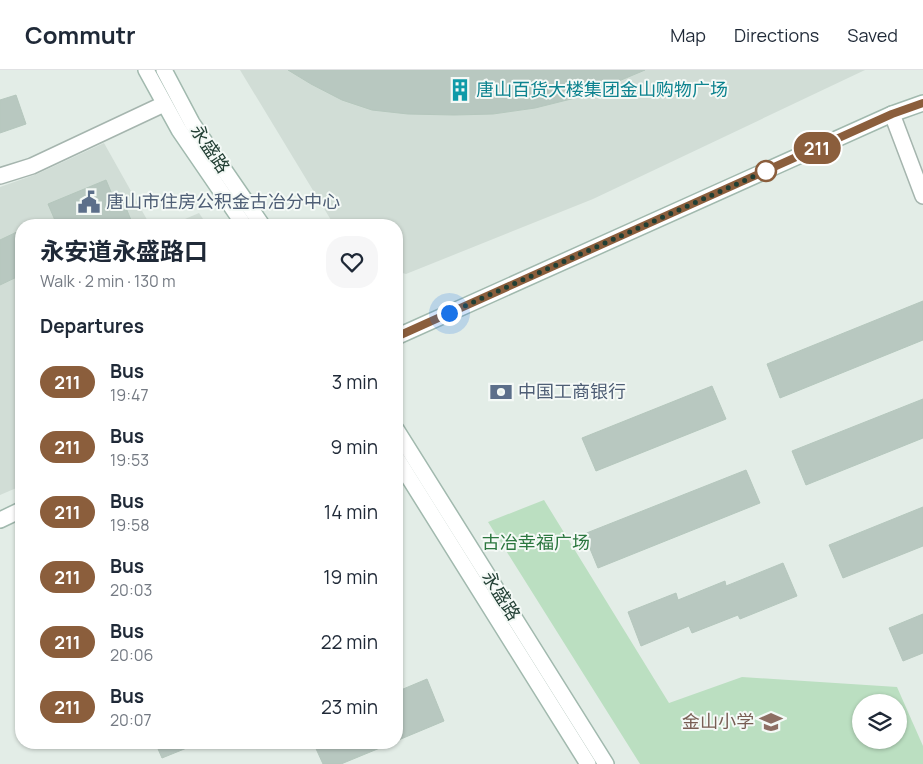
<!DOCTYPE html>
<meta charset="utf-8">
<style>
:root{--surface:#fff;--page:#f6f6f7;--text:#1f2937;--muted:#747a83;--line:#e0e1e3}
body{margin:0;font-family:Manrope,"Noto Sans SC",sans-serif;background:var(--page);color:var(--text);height:100vh;display:flex;flex-direction:column;font-size:19px;white-space:nowrap}
*{box-sizing:border-box;margin:0}
p{font-size:16px;color:var(--muted)}
.icon{flex:none;width:28px;height:28px;fill:none;stroke:currentColor;stroke-width:2;stroke-linecap:round;stroke-linejoin:round}
.map{position:relative;flex:1;overflow:hidden}
.drawer{position:absolute;left:15px;top:149px;width:388px;height:530px;display:flex;flex-direction:column;background:var(--surface);border-radius:20px;box-shadow:0 1px 4px #0004}
.drawer>*{flex:none}
.badge{padding:0 10px;border-radius:16px;font-size:18px;line-height:32px}
.buttons{position:absolute;left:852px;top:624px;display:grid;gap:10px}
.buttons a{display:grid;place-items:center;width:55px;height:55px;border-radius:50%;background:var(--surface);box-shadow:0 1px 4px #0004;font-size:25px}
.you{position:absolute;width:25px;height:25px;margin:-12px;border:4px solid #fff;border-radius:50%;background:#1a73e8;box-shadow:0 0 0 8px #1a73e833}
.map>.badge{position:absolute;translate:-50% -50%;box-shadow:0 0 0 2px #fff}
h2{padding:0 25px;font-size:19px;line-height:45px}
.round{display:grid;place-items:center;flex:none;width:52px;height:52px;border-radius:20px;background:var(--page)}
.head{display:flex;align-items:center;justify-content:space-between;height:85px;padding:0 25px}
h1{font-size:24px;font-weight:700;line-height:38px}
ul{padding:0;list-style:none}
li{display:flex;align-items:center;gap:15px;height:65px;padding:0 25px}
li div{flex:1}
li b{display:block;font-size:19px}
li em{font-style:normal}
li .badge{min-width:55px;font-weight:700;text-align:center}
header{display:flex;align-items:center;gap:30px;box-sizing:border-box;height:70px;padding:0 25px;background:var(--surface);border-bottom:1px solid var(--line)}
header strong{font-size:24px}
nav{display:flex;gap:28px;margin-inline-start:auto;font-size:18px}
.map>svg:first-child{display:block}
.built{fill:#d1ddd6}
.green{fill:#bbdfc1;fill-rule:evenodd}
.building{fill:#b8c8c0;stroke:#b5c7bd}
.lines{fill:none;stroke-linecap:round;stroke-linejoin:round}
.street-casing{stroke:#a5b5ae;stroke-width:18}
.secondary-casing{stroke:#a1b9ae;stroke-width:18}
.street{stroke:#fff;stroke-width:15}
.secondary{stroke:#fff;stroke-width:15}
.line-casing{stroke:#fff;stroke-width:11}
.line{stroke:#8b5e3c;stroke-width:8}
.walk{stroke:#223f34;stroke-width:5;stroke-dasharray:0 9}
.stop-dot{fill:#fff;stroke:#8b5e3c;stroke-width:2.5}
.labels{text-anchor:middle;stroke-width:4;stroke-linejoin:round;paint-order:stroke}
.culture-label{font-size:18px;fill:#0d838f;stroke:#f4f9f6;text-anchor:start}
.street-label{font-size:18px;fill:#223f34;stroke:#f4f9f6}
.service-label{font-size:18px;fill:#4e5e75;stroke:#f4f9f6;text-anchor:start}
.park-label{font-size:18px;fill:#2b773f;stroke:#f4f9f6}
.education-label{font-size:18px;fill:#785e54;stroke:#f4f9f6;text-anchor:end}
</style>
<header>
<strong>Commutr</strong>
<nav><a>Map</a><a>Directions</a><a>Saved</a></nav>
</header>
<div class="map">
<svg width="923" height="694" viewBox="0 0 923 694">
<rect width="100%" height="100%" fill="#e3ede7"/>
<!-- built -->
<g class="built">
<polygon points="240,0 865,0 593,129 406,204 396,201 396,155 334,155"/>
<polygon points="104,73 150,155 21,155 21,416 0,425 0,117 37,104"/>
<polygon points="199,143 207,155 171,155"/>
</g>
<!-- green -->
<path class="green" d="M544,430L669,633L742,607L897,617L923,676V694H640L488,452ZM861,632H899V670H861Z"/>
<!-- building -->
<g class="building">
<polygon points="288,0 645,0 583,26 535,38 493,44 454,45 408,44 372,40 342,30 311,14"/>
<polygon points="16,25 26,54 0,63 0,30"/>
<polygon points="106,110 114,129 121,126 131,150 121,155 57,155 48,134"/>
<polygon points="21,160 21,205 0,215 0,170"/>
<polygon points="923,231 923,270 780,328 767,294"/>
<polygon points="712,316 726,349 596,401 582,368"/>
<polygon points="923,329 923,368 806,415 792,381"/>
<polygon points="746,400 760,433 598,498 584,464"/>
<polygon points="923,437 923,476 843,508 829,475"/>
<polygon points="783,493 797,526 740,549 738,545 692,563 689,556 641,576 628,542 676,523 678,530 725,511 726,516"/>
<polygon points="923,544 923,583 903,591 889,558"/>
<polygon points="427,609 444,651 396,671 396,622"/>
<polygon points="155,672 199,672 199,673 162,688"/>
<polygon points="313,672 391,672 392,673 341,694 323,694"/>
</g>
<g class="lines">
<defs>
<g id="street">
<polyline points="892,44 923,126"/>
<polyline points="0,106 32,96 164,34"/>
</g>
<g id="secondary">
<polyline points="146,0 179,60 244,155"/>
<polyline points="164,0 192,53 262,155"/>
<polyline points="396,267 892,44 923,33"/>
<polyline points="396,359 606,694"/>
<polyline points="396,387 588,694"/>
<polyline points="0,450 21,440"/>
</g>
</defs>
<!-- street casing -->
<use href="#street" class="street-casing"/>
<!-- secondary casing -->
<use href="#secondary" class="secondary-casing"/>
<!-- street -->
<use href="#street" class="street"/>
<!-- secondary -->
<use href="#secondary" class="secondary"/>
</g>
<g class="lines">
<defs>
<polyline id="line" points="396,267 892,44 923,33"/>
</defs>
<!-- line casing -->
<use href="#line" class="line-casing"/>
<!-- line -->
<use href="#line" class="line"/>
<!-- walk -->
<polyline class="walk" points="449,243 768,100 766,101"/>
</g>
<!-- icons -->
<defs>
<symbol id="building-bare" viewBox="-9 -9 18 18"><path d="M-4-6H4V6H1V3H-1V6H-4ZM-2.5-4.3h1.7v1.8h-1.7ZM.8-4.3h1.7v1.8H.8ZM-2.5-1h1.7V.8h-1.7ZM.8-1h1.7V.8H.8Z" fill="#0f9aa8" stroke="#f4f9f6" stroke-width="2.5" paint-order="stroke"/></symbol>
<symbol id="civic-bare" viewBox="-9 -9 18 18"><path d="M-.6-6.5H3V-4.5H.6V-3L4-1V1h2V6H-6V1h2V-1L-.6-3ZM-1.2 2.5V6h2.4V2.5Z" fill="#5c6f8a" stroke="#f4f9f6" stroke-width="2.5" paint-order="stroke"/></symbol>
<symbol id="bank-bare" viewBox="-9 -9 18 18"><path d="M-6-4H6V4H-6ZM0-2.3a2.3 2.3 0 1 0 0 4.6a2.3 2.3 0 1 0 0-4.6Z" fill="#5c6f8a" stroke="#f4f9f6" stroke-width="2.5" paint-order="stroke"/></symbol>
<symbol id="school-bare" viewBox="-9 -9 18 18"><path d="M0-5L7-2L0 1L-7-2ZM-4 1L0 2.5L4 1V4Q0 6-4 4Z" fill="#8d6e63" stroke="#f4f9f6" stroke-width="2.5" paint-order="stroke"/></symbol>
</defs>
<g fill-rule="evenodd">
<use href="#building-bare" x="444" y="4" width="32" height="32"/>
<use href="#civic-bare" x="73" y="116" width="32" height="32"/>
<use href="#bank-bare" x="485" y="306" width="32" height="32"/>
<use href="#school-bare" x="755" y="636" width="32" height="32"/>
</g>
<!-- markers -->
<circle class="stop-dot" cx="766" cy="101" r="10"/>
<g class="labels">
<!-- culture labels -->
<g class="culture-label">
<text x="476" y="26">唐山百货大楼集团金山购物广场</text>
</g>
<!-- street labels -->
<g class="street-label">
<text transform="translate(210 79) rotate(56)" y="6">永盛路</text>
<text transform="translate(501 526) rotate(58)" y="6">永盛路</text>
</g>
<!-- service labels -->
<g class="service-label">
<text x="106" y="138">唐山市住房公积金古冶分中心</text>
<text x="518" y="328">中国工商银行</text>
</g>
<!-- park labels -->
<g class="park-label">
<text x="536" y="479">古冶幸福广场</text>
</g>
<!-- education labels -->
<g class="education-label">
<text x="754" y="658">金山小学</text>
</g>
</g>
</svg>
<div class="buttons">
<a><svg class="icon" aria-label="layers" viewBox="0 0 24 24"><path d="M12 4l9 5-9 5-9-5zM3 14l9 5 9-5"/></svg></a>
</div>
<div class="you" style="left:449px;top:243px"></div>
<b class="badge" style="left:817px;top:78px;background:#8b5e3c;color:#fff">211</b>
<section class="drawer">
<div class="head"><div><h1>永安道永盛路口</h1><p>Walk · 2 min · 130 m</p></div><a class="round"><svg class="icon" aria-label="heart" viewBox="0 0 24 24"><path d="M12 20l-8-8c-3-5 5-10 8-4 3-6 11-1 8 4z"/></svg></a></div>
<h2>Departures</h2>
<ul>
<li><span class="badge" style="background:#8b5e3c;color:#fff">211</span><div><b>Bus</b><p>19:47</p></div><em>3 min</em></li>
<li><span class="badge" style="background:#8b5e3c;color:#fff">211</span><div><b>Bus</b><p>19:53</p></div><em>9 min</em></li>
<li><span class="badge" style="background:#8b5e3c;color:#fff">211</span><div><b>Bus</b><p>19:58</p></div><em>14 min</em></li>
<li><span class="badge" style="background:#8b5e3c;color:#fff">211</span><div><b>Bus</b><p>20:03</p></div><em>19 min</em></li>
<li><span class="badge" style="background:#8b5e3c;color:#fff">211</span><div><b>Bus</b><p>20:06</p></div><em>22 min</em></li>
<li><span class="badge" style="background:#8b5e3c;color:#fff">211</span><div><b>Bus</b><p>20:07</p></div><em>23 min</em></li>
</ul>
</section>
</div>
